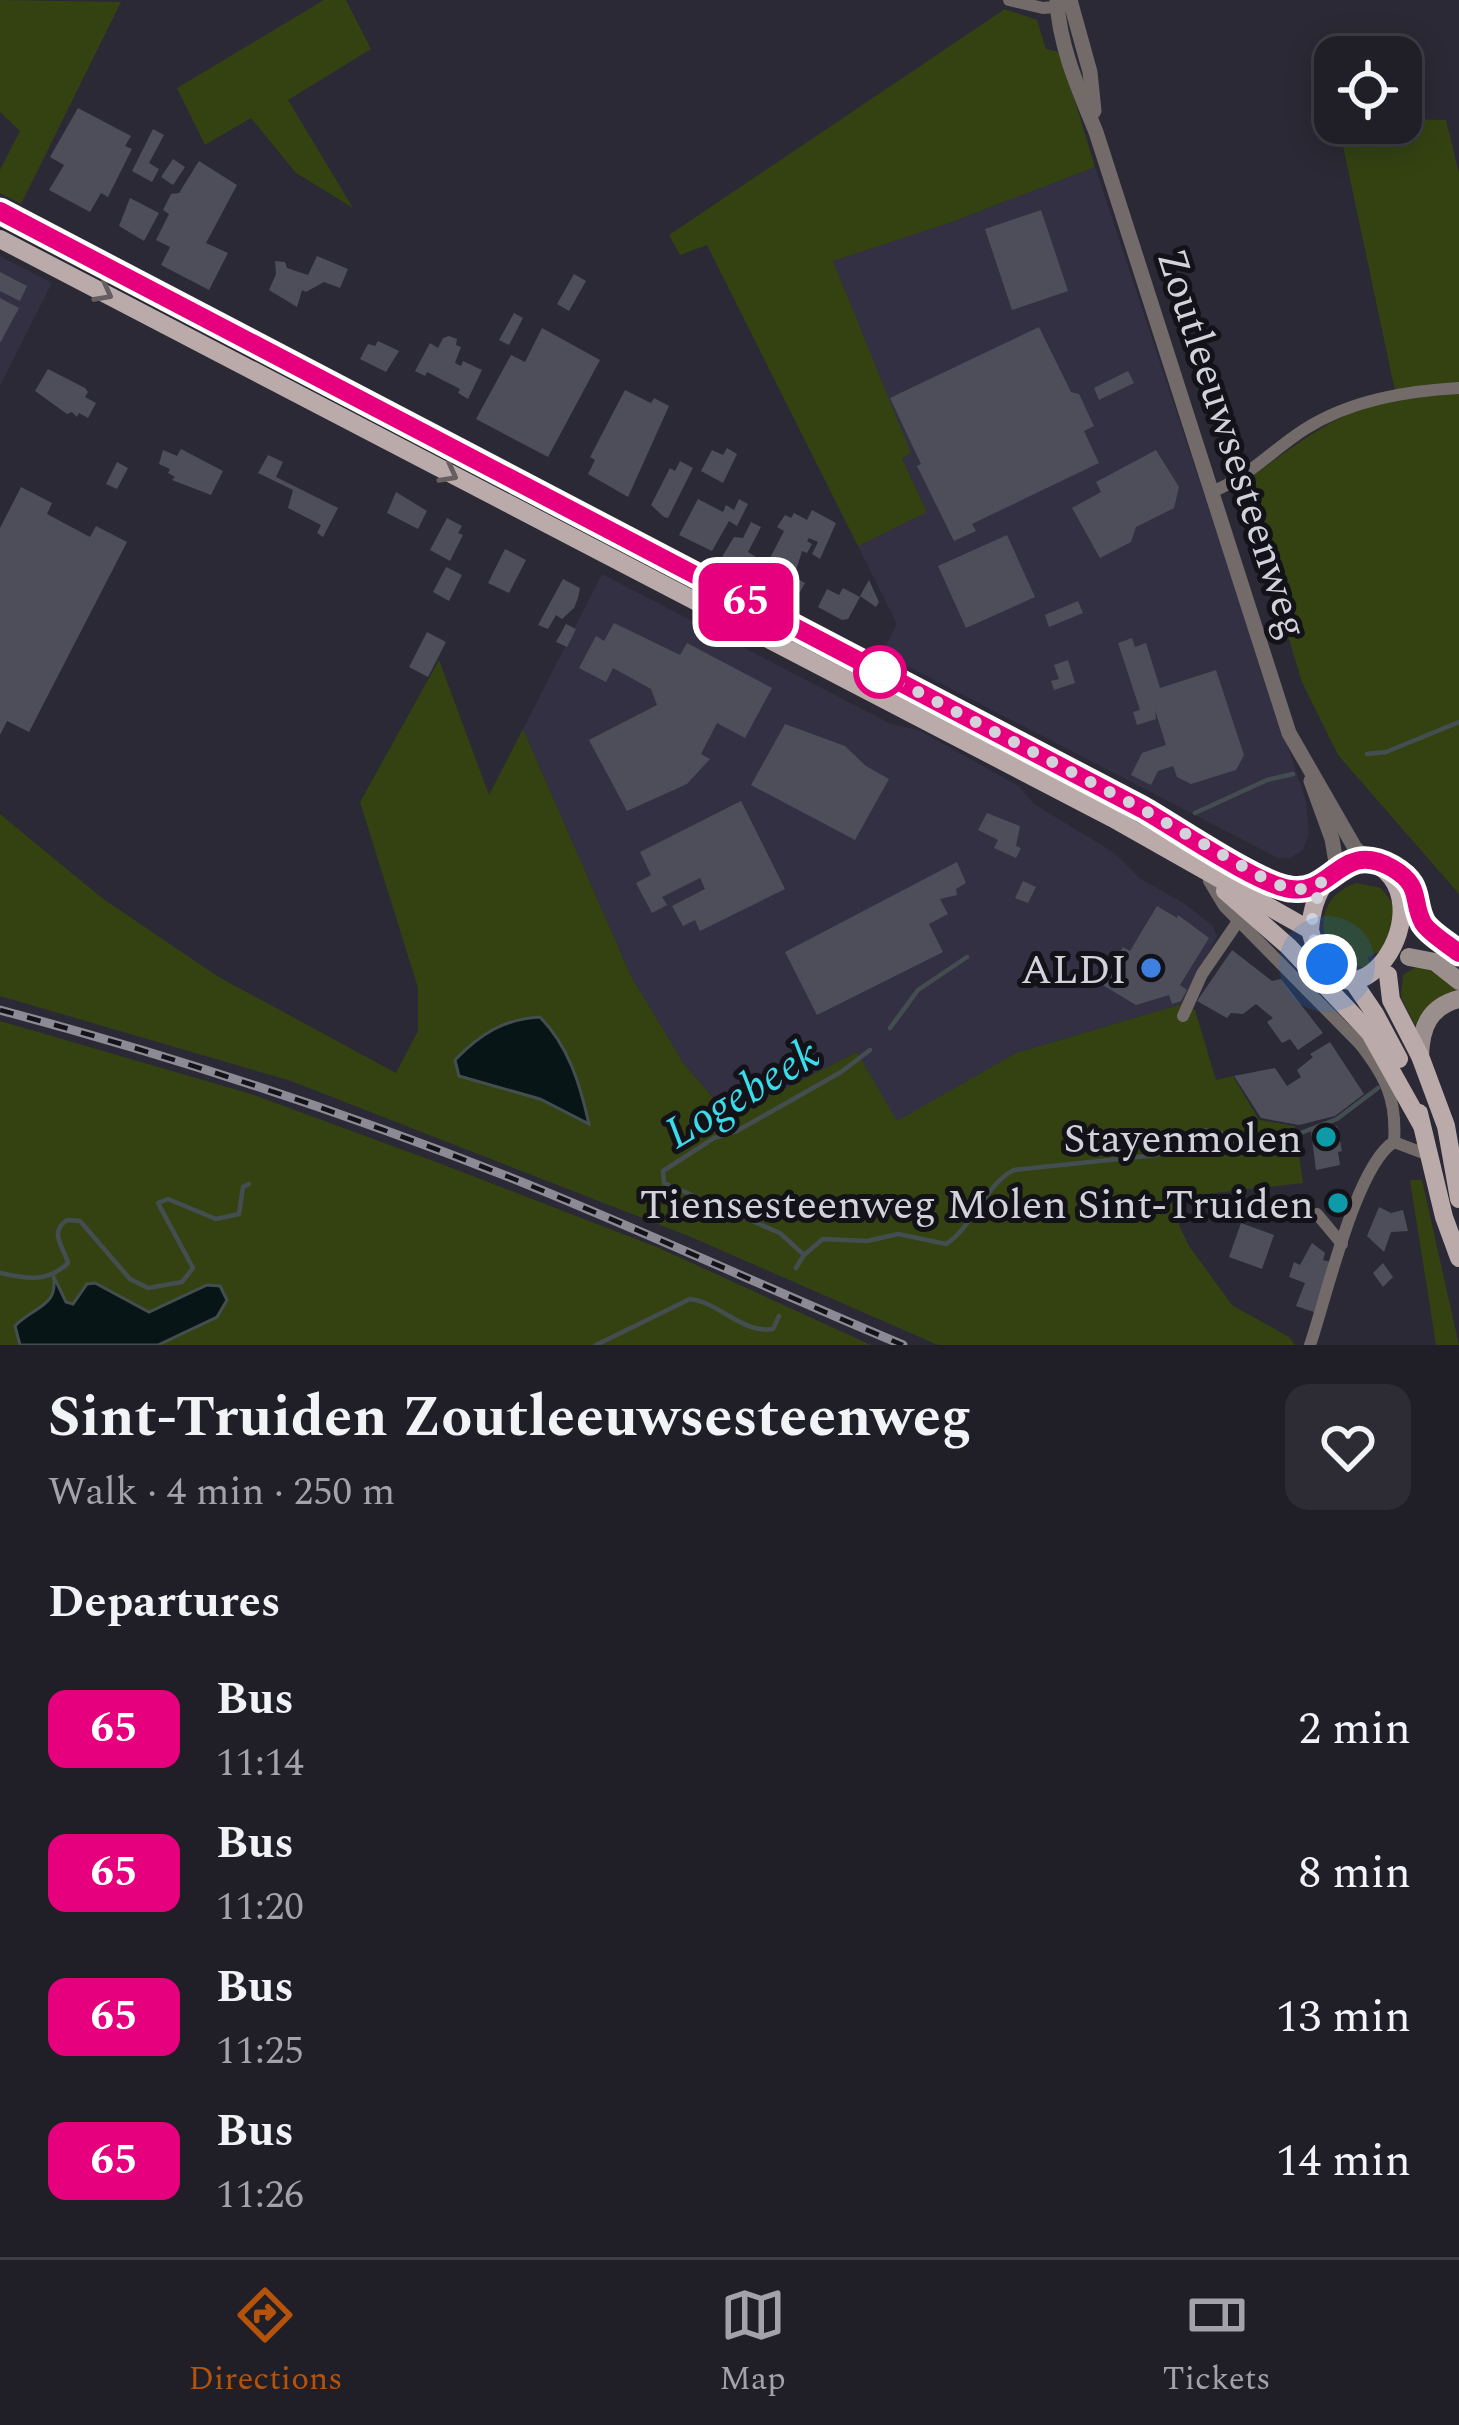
<!DOCTYPE html>
<meta charset="utf-8">
<style>
:root{--surface:#201f28;--page:#2d2c34;--text:#f1f3f6;--muted:#a2a2a8;--line:#3d3d45;--accent:#b45309}
body{margin:0;font-family:Spectral,serif;background:var(--page);color:var(--text);height:100vh;display:flex;flex-direction:column;font-size:45px;white-space:nowrap}
*{box-sizing:border-box;margin:0}
p{font-size:39px;color:var(--muted)}
.icon{flex:none;width:66px;height:66px;fill:none;stroke:currentColor;stroke-width:2;stroke-linecap:round;stroke-linejoin:round}
.map{position:relative;height:1345px;overflow:hidden}
.details{display:flex;flex-direction:column;background:var(--surface);flex:1}
.details>*{flex:none}
.badge{padding:0 24px;border-radius:18px;font-size:42px;line-height:78px}
.controls{position:absolute;left:1314px;top:36px;display:grid;gap:24px}
.controls a{display:grid;place-items:center;width:108px;height:108px;border-radius:24px;background:var(--surface);box-shadow:0 6px 30px #0003,0 0 0 3px var(--line);font-size:60px}
.you{position:absolute;width:60px;height:60px;margin:-30px;border:9px solid #fff;border-radius:50%;background:#1a73e8;box-shadow:0 0 0 18px #1a73e833}
.map>.badge{position:absolute;translate:-50% -50%;box-shadow:0 0 0 6px #fff}
h2{padding:0 48px;font-size:45px;line-height:108px}
.round{display:grid;place-items:center;flex:none;width:126px;height:126px;border-radius:24px;background:var(--page)}
.headline{display:flex;align-items:center;justify-content:space-between;height:204px;padding:0 48px}
h1{font-size:57px;font-weight:700;line-height:90px}
ul{padding:0;list-style:none}
li{display:flex;align-items:center;gap:36px;height:144px;padding:0 48px}
li div{flex:1}
li b{display:block;font-size:45px}
li em{font-style:normal}
li .badge{min-width:132px;font-weight:700;text-align:center}
.menu{display:flex;justify-content:space-around;align-items:center;height:168px;border-top:3px solid var(--line);background:var(--surface);font-size:33px;color:var(--muted)}
.menu a{display:grid;justify-items:center;gap:6px}
.menu .current{color:var(--accent)}
.map>svg:first-child{display:block}
.built{fill:#323042}
.green{fill:#344212}
.water{fill:#071516;stroke:#444e51;stroke-width:3}
.lines{fill:none;stroke-linecap:round;stroke-linejoin:round}
.stream{stroke:#444e51;stroke-width:4.5}
.building{fill:#4e4e5b}
.minor{stroke:#726b6a;stroke-width:12}
.tertiary{stroke:#726b6a;stroke-width:15}
.secondary{stroke:#9b8f8d;stroke-width:18}
.primary{stroke:#baaaa9;stroke-width:18}
.rail-casing{stroke:#8c8b95;stroke-width:9}
.rail{stroke:#131218;stroke-width:4.5;stroke-dasharray:14;stroke-linecap:butt}
.oneway{stroke:#665e60}
.line-casing{stroke:#fff;stroke-width:27}
.line{stroke:#e6007e;stroke-width:18}
.walk{stroke:#d2d2da;stroke-width:12;stroke-dasharray:0 21.6}
.stop-dot{fill:#fff;stroke:#e6007e;stroke-width:6}
.shop-dot{fill:#3f7fe0;stroke:#131218;stroke-width:4.5}
.culture-dot{fill:#0f9aa8;stroke:#131218;stroke-width:4.5}
.labels{text-anchor:middle;stroke-width:10;stroke-linejoin:round;paint-order:stroke}
.street-label{font-size:42px;fill:#d2d2da;stroke:#131218}
.poi-label{font-size:42px;fill:#d2d2da;stroke:#131218;text-anchor:end}
.water-label{font-size:45px;font-style:italic;fill:#38ddec;stroke:#131218}
</style>
<div class="map">
<svg width="1459" height="1345" viewBox="0 0 1459 1345">
<rect width="100%" height="100%" fill="#2a2935"/>
<!-- built -->
<g class="built">
<polygon points="1095,167 1306,801 1309,834 1303,850 1290,858 1278,858 882,653 897,624 858,546 926,511 902,457 910,452 833,261 952,222"/>
<polygon points="0,256 52,283 0,386"/>
<polygon points="602,574 891,724 918,730 1019,786 1034,804 1113,852 1141,879 1185,904 1213,926 1217,936 1182,1004 1016,1053 896,1122 857,1052 731,1117 684,1064 631,976 523,729"/>
</g>
<!-- green -->
<g class="green">
<polygon points="0,0 121,2 21,204 0,193 0,170 20,131 0,112"/>
<polygon points="324,0 346,0 371,49 288,100 353,208 296,173 251,118 205,145 177,88"/>
<polygon points="1005,9 1037,20 1046,49 1060,52 1095,167 952,222 833,261 911,453 902,458 927,512 858,546 707,245 680,255 669,235"/>
<polygon points="1401,119 1446,120 1459,173 1459,383 1395,391 1339,127 1401,123"/>
<path d="M1459,392V894L1338,755L1302,682L1254,524L1247,480C1288,451 1326,419 1375,404C1402,396 1432,395 1459,392Z"/>
<polygon points="439,660 489,795 523,729 631,976 684,1064 730,1117 857,1052 897,1121 1016,1053 1182,1004 1195,1010 1216,1080 1233,1076 1259,1120 1295,1126 1303,1183 1189,1196 1180,1209 1179,1225 1189,1246 1232,1305 1289,1337 1295,1345 938,1345 691,1237 291,1081 0,996 0,814 102,898 217,976 396,1073 418,1031 418,988 360,802"/>
<path d="M1356,883L1381,888L1398,910L1381,951L1368,957L1370,968C1317,967 1305,900 1356,883Z"/>
<polygon points="1416,967 1427,968 1459,987 1459,992 1434,1002 1415,1025 1401,998 1403,975"/>
<polygon points="0,1021 251,1094 444,1165 659,1248 871,1345 0,1345"/>
<polygon points="1410,1180 1422,1180 1459,1345 1436,1345"/>
</g>
<!-- water -->
<g class="water">
<path d="M540,1017C569,1047 580,1084 589,1124L540,1099L459,1076L455,1060C480,1034 504,1019 540,1017Z"/>
<path d="M53,1275L66,1302L73,1304L87,1284L95,1283L149,1312L207,1285L220,1286L227,1300L217,1317L158,1345H20L15,1326C32,1307 60,1307 53,1275Z"/>
</g>
<g class="lines">
<!-- stream -->
<g class="stream">
<polyline points="1367,754 1386,752 1459,722"/>
<polyline points="1195,813 1267,780 1293,774"/>
<polyline points="890,1028 918,990 967,957"/>
<polyline points="804,1255 780,1233 664,1183 663,1171 714,1138 737,1131 841,1072 870,1050"/>
<path d="M796,1268L804,1255L823,1239L867,1241L898,1234L946,1244C974,1226 985,1184 1014,1170L1157,1155L1188,1132L1203,1130L1245,1138L1298,1134L1337,1119L1378,1088"/>
<path d="M0,1273C26,1279 47,1283 68,1263C64,1247 48,1233 67,1220L80,1221L130,1279L148,1288L182,1282L193,1268L158,1203L168,1199L216,1219L239,1214L243,1187L249,1184"/>
<path d="M596,1345L690,1299C720,1303 743,1334 773,1329L779,1316"/>
</g>
</g>
<!-- building -->
<g class="building">
<polygon points="78,108 131,136 125,146 132,149 108,197 101,193 90,212 49,190 64,165 50,157"/>
<polygon points="153,129 164,135 149,163 159,169 152,182 132,171"/>
<polygon points="173,159 185,167 173,185 161,177"/>
<polygon points="199,161 237,185 206,243 228,253 209,290 161,265 170,247 156,240 169,214 163,210 171,194 179,193"/>
<polygon points="130,198 159,213 144,241 119,226"/>
<polygon points="1041,210 1068,291 1012,310 985,229"/>
<polygon points="317,256 348,269 340,288 324,282 306,292 302,290 297,307 269,290 276,274 275,261 285,262 287,268 308,275"/>
<polygon points="0,272 27,286 20,301 0,291"/>
<polygon points="574,274 586,281 569,311 557,304"/>
<polygon points="0,298 19,308 0,343"/>
<polygon points="514,313 523,318 509,345 499,340"/>
<polygon points="1039,327 1071,392 1079,394 1094,426 1084,431 1099,463 972,524 976,531 954,541 917,466 921,464 890,398"/>
<polygon points="542,328 600,360 548,457 476,419 511,355 525,362"/>
<polygon points="449,336 457,339 456,345 461,347 455,363 461,366 463,361 482,370 468,399 458,393 460,389 427,372 425,376 415,371 430,343 438,348 443,338"/>
<polygon points="378,341 399,351 386,372 360,359 368,344 375,346"/>
<polygon points="48,369 85,388 88,392 85,397 96,403 88,418 79,413 77,417 72,412 67,414 35,391"/>
<polygon points="1128,371 1134,383 1099,400 1094,388"/>
<polygon points="625,390 651,403 654,398 669,406 628,497 588,474 595,460 590,457"/>
<polygon points="727,448 737,454 723,483 701,471 712,450 723,455"/>
<polygon points="181,449 223,471 211,495 172,480 175,477 168,473 170,469 159,464 163,450 177,456"/>
<polygon points="1156,450 1179,487 1174,508 1136,527 1131,542 1100,558 1072,508 1101,492 1096,482"/>
<polygon points="268,455 283,462 276,477 338,508 323,537 317,533 321,525 288,508 293,490 258,473"/>
<polygon points="680,461 693,468 668,518 664,517 651,505 670,468 675,471"/>
<polygon points="117,462 128,468 117,489 106,484"/>
<polygon points="21,487 52,503 47,514 90,537 96,526 127,542 29,732 7,721 0,735 0,528"/>
<polygon points="396,492 427,511 418,529 387,513"/>
<polygon points="698,499 723,512 726,505 734,510 739,499 748,504 737,526 729,521 712,551 679,535"/>
<polygon points="812,510 836,523 820,559 812,554 818,542 809,538 807,541 812,544 807,553 802,551 794,577 805,583 800,592 786,591 722,557 734,537 743,538 751,522 761,527 748,552 767,564 784,531 777,527 785,515 791,518 794,513 807,520"/>
<polygon points="447,518 462,526 458,533 463,535 450,561 430,550"/>
<polygon points="1007,535 1035,597 966,628 938,566"/>
<polygon points="505,549 526,560 509,593 488,583"/>
<polygon points="446,567 462,575 449,601 433,592"/>
<polygon points="563,579 580,588 578,598 574,608 562,619 556,615 548,629 538,625"/>
<polygon points="869,580 879,602 876,607 860,596"/>
<polygon points="843,588 860,597 848,619 842,620 818,607 827,589 839,595"/>
<polygon points="1078,601 1083,613 1049,627 1045,615"/>
<polygon points="614,623 680,655 687,643 772,688 745,738 717,723 701,754 710,759 687,784 627,811 589,740 657,705 651,689 613,668 606,682 579,668 596,636 604,641"/>
<polygon points="566,624 576,629 567,647 556,642"/>
<polygon points="427,632 446,642 428,677 409,667"/>
<polygon points="1132,638 1135,647 1146,643 1160,688 1216,670 1244,755 1236,770 1191,784 1177,777 1173,766 1158,771 1151,785 1131,775 1142,753 1166,745 1155,710 1156,719 1137,725 1133,712 1140,710 1118,643"/>
<polygon points="1068,660 1075,683 1054,690 1051,681 1059,679 1054,665"/>
<polygon points="785,724 845,746 866,766 889,779 855,840 751,785"/>
<polygon points="741,801 785,889 700,931 695,920 683,926 672,906 705,889 700,878 662,897 667,905 652,913 636,883 651,875 640,852"/>
<polygon points="987,813 1020,826 1016,846 1021,848 1016,858 994,848 998,840 978,830"/>
<polygon points="957,862 966,883 956,889 957,895 940,899 948,914 929,924 943,952 817,1015 785,952"/>
<polygon points="1023,881 1036,887 1028,903 1015,898"/>
<polygon points="1157,906 1177,918 1178,915 1209,938 1180,985 1187,990 1181,1001 1172,1004 1169,995 1136,1005 1101,984 1123,947 1130,951"/>
<polygon points="1232,950 1272,981 1281,979 1323,1033 1298,1050 1290,1039 1282,1043 1267,1022 1273,1018 1256,1004 1243,1014 1231,1013 1227,1018 1197,1001"/>
<polygon points="1330,1042 1364,1094 1335,1116 1299,1125 1261,1118 1234,1076 1275,1068 1287,1086 1301,1077 1297,1070 1313,1057 1310,1054"/>
<polygon points="1337,1126 1342,1151 1338,1152 1340,1165 1316,1170 1311,1131"/>
<polygon points="1379,1207 1391,1213 1403,1210 1408,1231 1391,1232 1384,1252 1367,1236"/>
<polygon points="1241,1223 1274,1235 1262,1269 1229,1257"/>
<polygon points="1312,1243 1325,1253 1323,1260 1331,1262 1314,1312 1296,1306 1305,1283 1289,1277 1294,1262 1300,1265"/>
<polygon points="1383,1263 1393,1277 1383,1287 1373,1273"/>
</g>
<g class="lines">
<!-- minor -->
<g class="minor">
<polyline points="1009,0 1043,8 1066,6"/>
<path d="M1211,492C1248,478 1272,450 1305,429C1351,400 1406,391 1459,388"/>
<path d="M1209,881L1224,906L1360,1044C1386,1077 1397,1100 1394,1142C1356,1165 1326,1299 1310,1345"/>
<polyline points="1183,1016 1202,974 1239,920"/>
<polyline points="1394,1142 1431,1156"/>
<polyline points="1317,1214 1342,1244"/>
</g>
<!-- tertiary -->
<g class="tertiary">
<path d="M1057,0C1059,46 1079,90 1096,132L1289,733L1355,848L1367,859"/>
<polyline points="1070,0 1090,72 1094,111"/>
<polyline points="1311,781 1332,839 1337,868"/>
</g>
<!-- secondary -->
<g class="secondary">
<polyline points="1422,922 1459,954"/>
<polyline points="1409,957 1435,962 1459,981"/>
<path d="M1420,1056C1421,1027 1429,1007 1459,999"/>
</g>
<!-- primary -->
<g class="primary">
<path d="M0,212L1141,809C1179,830 1247,879 1287,888C1301,891 1312,887 1324,881"/>
<polyline points="0,239 1112,818 1310,930"/>
<path d="M1367,859C1459,899 1342,1062 1310,930C1313,893 1328,865 1367,859Z"/>
<polyline points="1225,891 1288,946 1370,1033 1421,1124"/>
<polyline points="1388,975 1391,1000 1420,1056 1446,1126 1459,1199"/>
<polyline points="1350,977 1375,1014 1399,1059"/>
<polyline points="1419,1113 1444,1217 1459,1258"/>
</g>
<defs>
<path id="rail" d="M0,1010C173,1056 343,1112 509,1177C642,1230 771,1290 903,1345"/>
</defs>
<!-- rail casing -->
<use href="#rail" class="rail-casing"/>
<!-- rail -->
<use href="#rail" class="rail"/>
</g>
<!-- one-way arrows -->
<defs><path id="oneway-chevron" d="M-2-3.5L2.5 0L-2 3.5" fill="none" stroke-width="1.6" stroke-linecap="round" stroke-linejoin="round" transform="scale(3)"/></defs>
<g class="oneway">
<use href="#oneway-chevron" transform="translate(104 293) rotate(28)"/>
<use href="#oneway-chevron" transform="translate(449 474) rotate(28)"/>
</g>
<g class="lines">
<defs>
<path id="line" d="M0,211L1142,809C1174,827 1258,885 1290,889C1333,896 1341,839 1392,868C1423,886 1411,901 1423,923C1430,934 1449,945 1459,953"/>
</defs>
<!-- line casing -->
<use href="#line" class="line-casing"/>
<!-- line -->
<use href="#line" class="line"/>
<!-- walk -->
<path class="walk" d="M880,672L1142,809L1267,880L1292,890L1310,888L1324,881C1310,912 1305,936 1327,964"/>
</g>
<!-- markers -->
<circle class="stop-dot" cx="880" cy="672" r="24"/>
<circle class="shop-dot" cx="1151" cy="968" r="12"/>
<g class="culture-dot">
<circle cx="1326" cy="1137" r="12"/>
<circle cx="1338" cy="1203" r="12"/>
</g>
<g class="labels">
<!-- street labels -->
<g class="street-label">
<text transform="translate(1234 443) rotate(72)" y="15">Zoutleeuwsesteenweg</text>
</g>
<!-- poi labels -->
<g class="poi-label">
<text x="1127" y="983">ALDI</text>
<text x="1302" y="1152">Stayenmolen</text>
<text x="1314" y="1218">Tiensesteenweg Molen Sint-Truiden</text>
</g>
<!-- water labels -->
<g class="water-label">
<text transform="translate(741 1092) rotate(-31)" y="16">Logebeek</text>
</g>
</g>
</svg>
<div class="controls">
<a><svg class="icon" aria-label="locate" viewBox="0 0 24 24"><circle cx="12" cy="12" r="6"/><path d="M12 2v4M12 18v4M2 12h4M18 12h4"/></svg></a>
</div>
<div class="you" style="left:1327px;top:964px"></div>
<b class="badge" style="left:746px;top:602px;background:#e6007e;color:#fff">65</b>
</div>
<section class="details">
<div class="headline"><div><h1>Sint-Truiden Zoutleeuwsesteenweg</h1><p>Walk · 4 min · 250 m</p></div><a class="round"><svg class="icon" aria-label="heart" viewBox="0 0 24 24"><path d="M12 20l-8-8c-3-5 5-10 8-4 3-6 11-1 8 4z"/></svg></a></div>
<h2>Departures</h2>
<ul>
<li><span class="badge" style="background:#e6007e;color:#fff">65</span><div><b>Bus</b><p>11:14</p></div><em>2 min</em></li>
<li><span class="badge" style="background:#e6007e;color:#fff">65</span><div><b>Bus</b><p>11:20</p></div><em>8 min</em></li>
<li><span class="badge" style="background:#e6007e;color:#fff">65</span><div><b>Bus</b><p>11:25</p></div><em>13 min</em></li>
<li><span class="badge" style="background:#e6007e;color:#fff">65</span><div><b>Bus</b><p>11:26</p></div><em>14 min</em></li>
</ul>
</section>
<nav class="menu">
<a class="current"><svg class="icon" aria-label="directions" viewBox="0 0 24 24"><path d="M12 3l9 9-9 9-9-9zM9 14v-3h6M13 9l2 2-2 2"/></svg>Directions</a>
<a><svg class="icon" aria-label="map" viewBox="0 0 24 24"><path d="M3 6l6-2 6 2 6-2v14l-6 2-6-2-6 2zM9 4v14M15 6v14"/></svg>Map</a>
<a><svg class="icon" aria-label="tickets" viewBox="0 0 24 24"><path d="M3 7h18v10H3zM15 7v10"/></svg>Tickets</a>
</nav>
